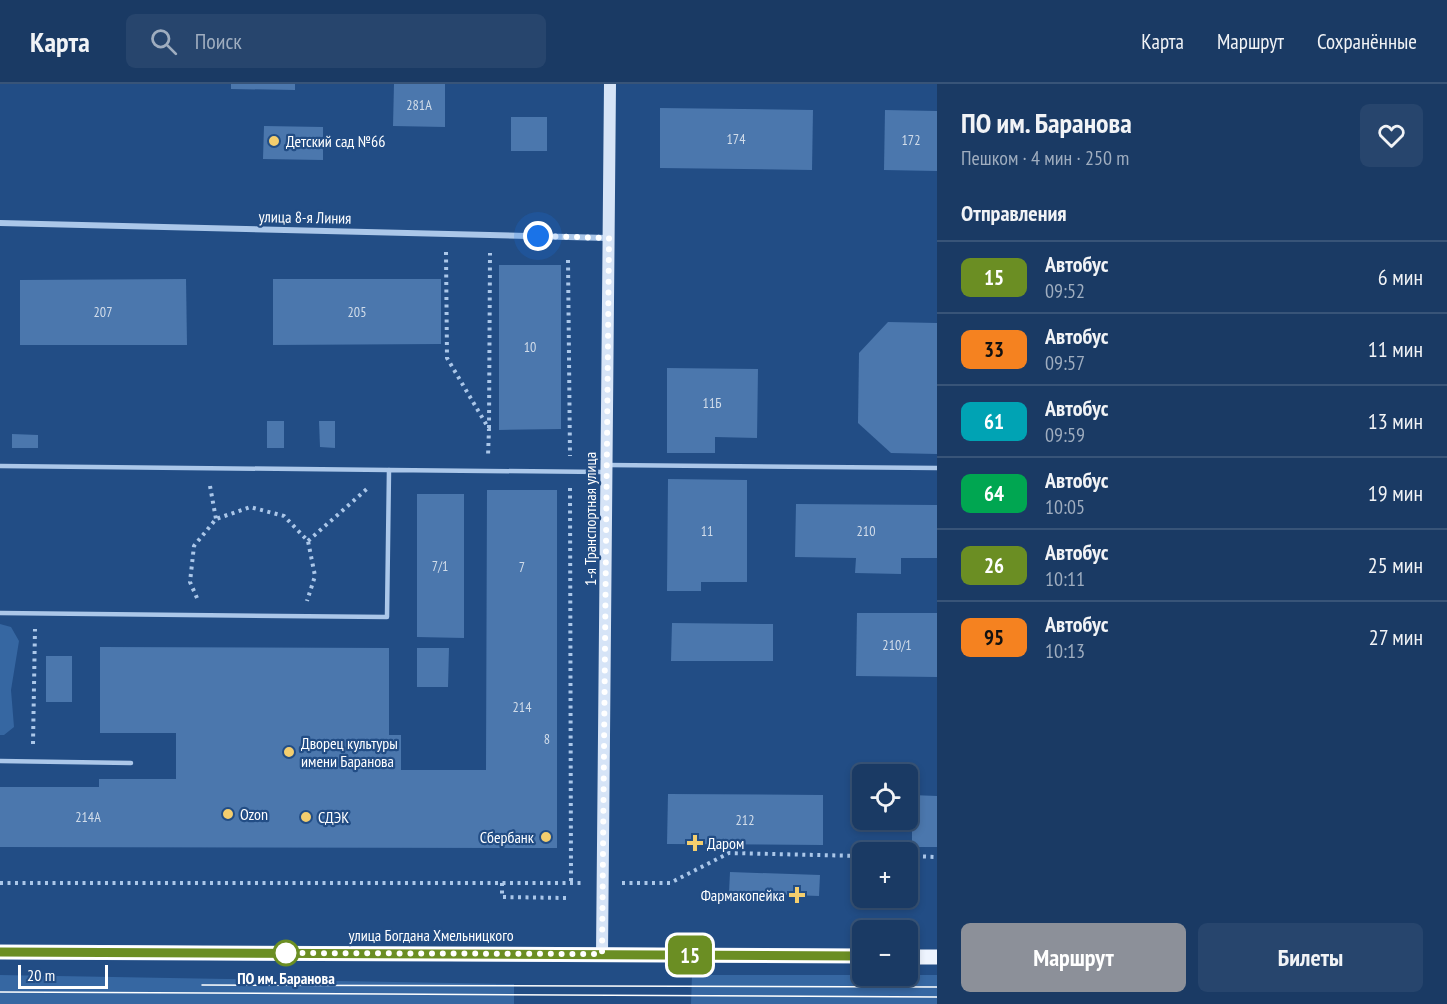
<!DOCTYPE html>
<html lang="ru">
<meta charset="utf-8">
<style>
:root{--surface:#1a3a64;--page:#27456d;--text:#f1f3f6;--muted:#9fadbf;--line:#385478;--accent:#8c9099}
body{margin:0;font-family:"PT Sans Narrow",sans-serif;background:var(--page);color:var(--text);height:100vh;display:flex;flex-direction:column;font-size:22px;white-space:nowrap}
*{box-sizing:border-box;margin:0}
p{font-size:20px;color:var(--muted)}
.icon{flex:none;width:33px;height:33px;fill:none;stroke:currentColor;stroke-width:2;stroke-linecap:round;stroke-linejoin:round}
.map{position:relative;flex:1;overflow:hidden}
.side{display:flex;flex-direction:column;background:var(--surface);width:510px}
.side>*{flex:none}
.badge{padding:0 12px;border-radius:9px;font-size:21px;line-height:39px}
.controls{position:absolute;left:852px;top:680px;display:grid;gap:12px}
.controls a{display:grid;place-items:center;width:66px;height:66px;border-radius:9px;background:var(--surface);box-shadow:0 3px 9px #0003,0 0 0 2px var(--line);font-size:30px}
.scale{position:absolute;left:18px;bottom:15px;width:90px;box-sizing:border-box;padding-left:6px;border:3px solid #fff;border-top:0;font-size:16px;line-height:21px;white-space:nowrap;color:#fff;-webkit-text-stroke:4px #224d85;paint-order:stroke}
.you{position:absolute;width:30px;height:30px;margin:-15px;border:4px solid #fff;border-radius:50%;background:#1a73e8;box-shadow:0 0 0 9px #1a73e833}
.map>.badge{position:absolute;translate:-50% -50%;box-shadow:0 0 0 3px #fff}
h2{padding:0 24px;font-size:22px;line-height:54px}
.round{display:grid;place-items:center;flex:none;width:63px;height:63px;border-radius:9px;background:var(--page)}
.overview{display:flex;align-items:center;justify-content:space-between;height:102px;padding:0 24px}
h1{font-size:28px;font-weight:800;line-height:45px}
.primary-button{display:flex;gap:12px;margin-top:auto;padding:12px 24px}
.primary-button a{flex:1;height:69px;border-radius:9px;background:var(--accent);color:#fff;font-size:24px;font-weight:800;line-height:69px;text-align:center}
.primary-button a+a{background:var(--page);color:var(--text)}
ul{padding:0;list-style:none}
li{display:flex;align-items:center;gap:18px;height:72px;padding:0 24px;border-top:2px solid var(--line)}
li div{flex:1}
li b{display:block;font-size:22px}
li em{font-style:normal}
li .badge{min-width:66px;font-weight:700;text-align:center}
header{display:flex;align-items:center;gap:36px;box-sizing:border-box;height:84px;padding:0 30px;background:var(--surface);border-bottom:2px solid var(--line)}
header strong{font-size:28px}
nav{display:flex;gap:33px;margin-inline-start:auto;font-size:21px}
.search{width:420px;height:54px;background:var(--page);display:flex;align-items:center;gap:15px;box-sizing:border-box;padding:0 21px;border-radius:9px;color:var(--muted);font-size:22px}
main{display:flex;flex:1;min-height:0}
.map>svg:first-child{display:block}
.green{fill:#3667a2}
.building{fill:#4b77ad}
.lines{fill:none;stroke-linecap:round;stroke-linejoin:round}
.path{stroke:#abc7e9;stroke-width:4;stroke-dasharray:3 4.5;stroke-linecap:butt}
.lane{stroke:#abc7e9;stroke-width:4.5}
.street{stroke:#abc7e9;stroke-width:6}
.secondary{stroke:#d6e4f7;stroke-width:12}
.primary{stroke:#eef4fe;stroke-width:15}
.tram{stroke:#fff;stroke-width:1.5}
.line-casing{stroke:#fff;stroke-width:14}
.line{stroke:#6b8e23;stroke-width:9}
.walk{stroke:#fff;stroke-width:6;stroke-dasharray:0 10.8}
.poi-dot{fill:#f4ce6e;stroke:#224d85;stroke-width:2}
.stop-dot{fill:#fff;stroke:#6b8e23;stroke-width:3}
.labels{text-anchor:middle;stroke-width:4.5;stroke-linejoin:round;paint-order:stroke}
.number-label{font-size:14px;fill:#d2ddea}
.poi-label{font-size:16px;fill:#fff;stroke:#224d85;text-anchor:start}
.street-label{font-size:16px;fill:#fff;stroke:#224d85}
.stop-label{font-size:16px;font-weight:bold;fill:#fff;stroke:#224d85}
</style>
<header>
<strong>Карта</strong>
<div class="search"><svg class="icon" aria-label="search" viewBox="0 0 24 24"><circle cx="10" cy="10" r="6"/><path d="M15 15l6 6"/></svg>Поиск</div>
<nav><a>Карта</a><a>Маршрут</a><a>Сохранённые</a></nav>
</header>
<main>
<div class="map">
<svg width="937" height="920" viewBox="0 0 937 920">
<rect width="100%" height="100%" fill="#224d85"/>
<!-- green -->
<g class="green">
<polygon points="0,540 11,543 19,557 11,606 14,643 4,651 0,651"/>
<polygon points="0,891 514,900 514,920 0,920"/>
<polygon points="692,891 937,891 937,920 691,920"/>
</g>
<!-- building -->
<g class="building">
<polygon points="231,0 295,0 295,6 231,5"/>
<polygon points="394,0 445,0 445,43 393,42"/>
<polygon points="660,24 813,26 812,86 660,84"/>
<polygon points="885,26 937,27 937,87 884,86"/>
<rect x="511" y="33" width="36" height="34"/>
<polygon points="264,42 323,43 323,76 263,75"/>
<polygon points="499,181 561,181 561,345 499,346"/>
<polygon points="186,195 187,261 20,261 20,196"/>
<polygon points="273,195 441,195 441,260 273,261"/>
<polygon points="888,238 937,239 937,370 891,369 858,339 859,269"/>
<polygon points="667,284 758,285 757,354 715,353 715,369 667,369"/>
<rect x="267" y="337" width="17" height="27"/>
<polygon points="319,337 335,337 335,364 320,363"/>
<polygon points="12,350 38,351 38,364 12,364"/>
<polygon points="668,395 747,396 747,498 701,498 701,507 667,507"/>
<polygon points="487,406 557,406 557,764 0,763 0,703 99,703 99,695 176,695 176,649 100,649 100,563 389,564 389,651 401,651 401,686 486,686"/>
<polygon points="417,410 464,410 464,554 417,553"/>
<polygon points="796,420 937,421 937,474 901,474 901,490 855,489 856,474 795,473"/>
<polygon points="857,529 937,529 937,593 856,592"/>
<polygon points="672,539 773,540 773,577 671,577"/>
<polygon points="417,564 449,564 448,603 417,603"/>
<rect x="46" y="572" width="26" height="46"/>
<polygon points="668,710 823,711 823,761 667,760"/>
<polygon points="912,711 937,712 937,763 912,763"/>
<polygon points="730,788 820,791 819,812 729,809"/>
</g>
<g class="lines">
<!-- path -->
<g class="path">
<polyline points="446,168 447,274 489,345 488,372"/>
<polyline points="568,176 570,372"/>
<polyline points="489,344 490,169"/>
<polyline points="210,402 216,435"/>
<polyline points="570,404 571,799"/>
<polyline points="308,457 368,404"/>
<polyline points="197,514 190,498 194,462 216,435 250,423 284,432 308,457 315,492 307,517"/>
<polyline points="33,660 35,545"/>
<polyline points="908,772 937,773"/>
<polyline points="0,799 581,799"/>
<polyline points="502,799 502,813 566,814"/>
<polyline points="622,799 670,799 729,769 862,772"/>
</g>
<!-- lane -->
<g class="lane">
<polyline points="607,381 937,384"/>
<polyline points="0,382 389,386"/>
<polyline points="0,529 387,533 389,386 604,388"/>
<polyline points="0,677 131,679"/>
</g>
<!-- street -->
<polyline class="street" points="0,139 608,154"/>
<!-- secondary -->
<polyline class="secondary" points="602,870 610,0"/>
<!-- primary -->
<g class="primary">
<polyline points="0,868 862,872"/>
<polyline points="908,873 937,873"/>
</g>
<!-- tram -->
<g class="tram">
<polyline points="202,901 937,903"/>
<polyline points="0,908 937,913"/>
</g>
</g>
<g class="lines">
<defs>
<polyline id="line" points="0,868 862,872"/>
</defs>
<!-- line casing -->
<use href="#line" class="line-casing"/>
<!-- line -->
<use href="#line" class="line"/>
<!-- walk -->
<polyline class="walk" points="286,869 278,869 602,870 609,154 538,152"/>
</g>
<!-- markers -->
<g class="poi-dot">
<circle cx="274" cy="57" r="6"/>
<circle cx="289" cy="668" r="6"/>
<circle cx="228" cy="730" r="6"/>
<circle cx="306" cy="733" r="6"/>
<circle cx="546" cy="753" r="6"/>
<path d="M692 750h6v6h6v6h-6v6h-6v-6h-6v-6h6z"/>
<path d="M794 802h6v6h6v6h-6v6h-6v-6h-6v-6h6z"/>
</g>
<circle class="stop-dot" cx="286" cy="869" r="12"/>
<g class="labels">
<!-- number labels -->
<g class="number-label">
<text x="419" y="26">281А</text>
<text x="736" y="60">174</text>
<text x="911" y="61">172</text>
<text x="103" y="233">207</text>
<text x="357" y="233">205</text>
<text x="530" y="268">10</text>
<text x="712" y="324">11Б</text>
<text x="707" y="452">11</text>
<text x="866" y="452">210</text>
<text x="440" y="487">7/1</text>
<text x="522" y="488">7</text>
<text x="897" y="566">210/1</text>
<text x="522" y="628">214</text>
<text x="547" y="660">8</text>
<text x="88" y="738">214А</text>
<text x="745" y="741">212</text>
</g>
<!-- poi labels -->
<g class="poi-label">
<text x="286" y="63">Детский сад №66</text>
<text x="301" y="665">Дворец культуры<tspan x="301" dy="18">имени Баранова</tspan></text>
<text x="240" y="736">Ozon</text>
<text x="318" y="739">СДЭК</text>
<text x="534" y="759" text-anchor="end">Сбербанк</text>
<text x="707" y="765">Даром</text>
<text x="785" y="817" text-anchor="end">Фармакопейка</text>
</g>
<!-- street labels -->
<g class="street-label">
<text transform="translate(305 133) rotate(1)" y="6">улица 8-я Линия</text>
<text transform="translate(590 435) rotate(-90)" y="6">1-я Транспортная улица</text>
<text x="431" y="857">улица Богдана Хмельницкого</text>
</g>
<!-- stop labels -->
<g class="stop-label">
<text x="286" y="900">ПО им. Баранова</text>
</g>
</g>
</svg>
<div class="controls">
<a><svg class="icon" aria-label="locate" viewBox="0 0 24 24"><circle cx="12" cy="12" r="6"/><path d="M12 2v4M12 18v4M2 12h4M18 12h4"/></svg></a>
<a>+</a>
<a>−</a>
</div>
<div class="scale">20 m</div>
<div class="you" style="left:538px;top:152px"></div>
<b class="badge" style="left:690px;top:871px;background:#6b8e23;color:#fff">15</b>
</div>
<section class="side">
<div class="overview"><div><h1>ПО им. Баранова</h1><p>Пешком · 4 мин · 250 m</p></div><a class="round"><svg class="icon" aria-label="heart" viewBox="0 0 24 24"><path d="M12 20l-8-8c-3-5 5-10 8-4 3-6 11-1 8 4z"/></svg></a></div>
<h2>Отправления</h2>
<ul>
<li><span class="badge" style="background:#6b8e23;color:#fff">15</span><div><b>Автобус</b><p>09:52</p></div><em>6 мин</em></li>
<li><span class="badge" style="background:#f58220;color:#111">33</span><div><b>Автобус</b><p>09:57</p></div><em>11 мин</em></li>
<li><span class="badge" style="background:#00a3b4;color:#fff">61</span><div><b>Автобус</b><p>09:59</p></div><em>13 мин</em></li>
<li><span class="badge" style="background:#00a651;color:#fff">64</span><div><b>Автобус</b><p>10:05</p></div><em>19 мин</em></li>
<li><span class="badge" style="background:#6b8e23;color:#fff">26</span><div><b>Автобус</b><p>10:11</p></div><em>25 мин</em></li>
<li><span class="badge" style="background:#f58220;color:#111">95</span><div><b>Автобус</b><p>10:13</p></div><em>27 мин</em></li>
</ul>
<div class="primary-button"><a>Маршрут</a><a>Билеты</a></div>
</section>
</main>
